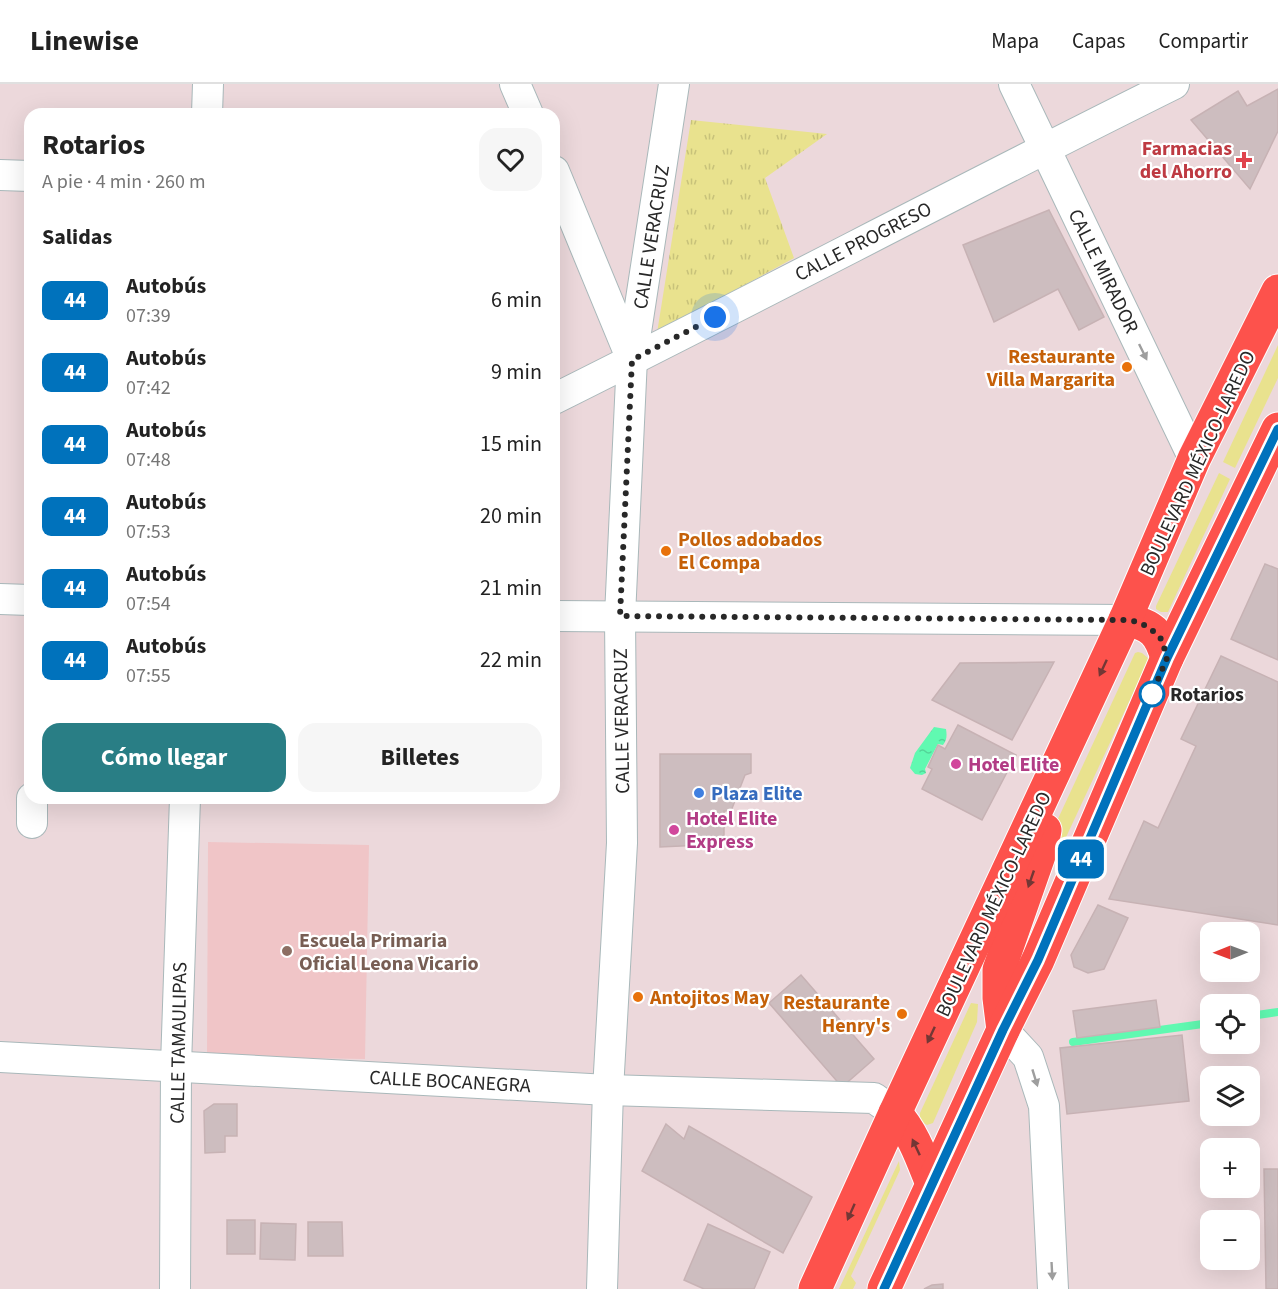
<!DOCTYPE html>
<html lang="es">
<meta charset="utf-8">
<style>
:root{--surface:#fff;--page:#f6f6f6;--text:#222;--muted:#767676;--line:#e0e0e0;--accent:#297e85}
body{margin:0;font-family:"Source Sans 3",sans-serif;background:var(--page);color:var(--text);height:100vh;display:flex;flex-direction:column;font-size:22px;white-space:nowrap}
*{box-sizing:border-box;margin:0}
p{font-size:20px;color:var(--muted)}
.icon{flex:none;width:33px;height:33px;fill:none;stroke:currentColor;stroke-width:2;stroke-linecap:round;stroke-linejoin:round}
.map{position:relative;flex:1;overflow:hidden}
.panel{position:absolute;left:24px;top:24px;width:536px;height:696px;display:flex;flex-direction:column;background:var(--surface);border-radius:18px;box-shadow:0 6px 24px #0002}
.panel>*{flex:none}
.badge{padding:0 12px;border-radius:9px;font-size:21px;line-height:39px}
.needle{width:39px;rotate:269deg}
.tools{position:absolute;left:1200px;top:838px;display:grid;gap:12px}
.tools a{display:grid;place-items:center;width:60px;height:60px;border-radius:12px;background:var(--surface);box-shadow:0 6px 24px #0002;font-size:30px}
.you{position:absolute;width:30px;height:30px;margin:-15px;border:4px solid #fff;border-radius:50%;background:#1a73e8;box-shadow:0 0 0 9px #1a73e833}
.map>.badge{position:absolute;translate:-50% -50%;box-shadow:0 0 0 3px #fff}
h2{padding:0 18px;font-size:22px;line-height:54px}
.round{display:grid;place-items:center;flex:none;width:63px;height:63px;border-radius:18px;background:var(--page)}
.head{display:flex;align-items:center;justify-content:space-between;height:102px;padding:0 18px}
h1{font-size:28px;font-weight:700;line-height:45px}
.button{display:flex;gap:12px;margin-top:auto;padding:12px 18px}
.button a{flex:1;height:69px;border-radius:18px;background:var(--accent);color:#fff;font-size:24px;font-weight:700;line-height:69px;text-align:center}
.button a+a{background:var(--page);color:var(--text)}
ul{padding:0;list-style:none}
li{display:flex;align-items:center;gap:18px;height:72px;padding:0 18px}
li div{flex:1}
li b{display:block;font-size:22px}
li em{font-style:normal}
li .badge{min-width:66px;font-weight:700;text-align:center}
header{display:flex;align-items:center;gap:36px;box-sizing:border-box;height:84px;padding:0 30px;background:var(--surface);border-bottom:2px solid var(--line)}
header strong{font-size:28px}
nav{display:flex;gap:33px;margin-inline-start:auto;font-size:21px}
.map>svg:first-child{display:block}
.education{fill:#f0c5c7}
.grass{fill:url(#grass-tufts)}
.garden{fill:#e9e28e}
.water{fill:url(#water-ripples)}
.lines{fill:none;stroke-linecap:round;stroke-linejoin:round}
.stream{stroke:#60f9b1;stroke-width:8}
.building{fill:#cdbdbf;stroke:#c7b2b4;stroke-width:1.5}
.minor-casing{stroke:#a9b8ba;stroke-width:32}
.major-casing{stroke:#fff;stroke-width:35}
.minor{stroke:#fff;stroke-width:30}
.major{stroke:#fd524c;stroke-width:33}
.oneway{fill:#9e9e9e}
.oneway2{fill:#733735}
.line-casing{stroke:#fff;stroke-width:14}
.line{stroke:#0072bc;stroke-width:9}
.walk{stroke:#282828;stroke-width:6;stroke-dasharray:0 10.8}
.health-dot{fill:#e0444e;stroke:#fff;stroke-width:2}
.food-dot{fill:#e8710a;stroke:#fff;stroke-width:2}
.stop-dot{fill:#fff;stroke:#0072bc;stroke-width:3}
.hotel-dot{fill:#d1479c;stroke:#fff;stroke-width:2}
.shop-dot{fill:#3f7fe0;stroke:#fff;stroke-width:2}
.education-dot{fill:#8d6e63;stroke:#fff;stroke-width:2}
.labels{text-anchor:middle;stroke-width:4.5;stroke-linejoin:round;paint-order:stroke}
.health-label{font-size:20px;font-weight:bold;fill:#be3a42;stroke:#fff;text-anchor:end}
.street-label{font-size:20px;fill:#282828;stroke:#fff}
.food-label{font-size:20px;font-weight:bold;fill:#c56008;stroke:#fff;text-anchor:end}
.stop-label{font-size:20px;font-weight:bold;fill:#282828;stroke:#fff;text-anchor:start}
.hotel-label{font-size:20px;font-weight:bold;fill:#b23c85;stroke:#fff;text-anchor:start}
.shop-label{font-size:20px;font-weight:bold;fill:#366cbe;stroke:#fff;text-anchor:start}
.education-label{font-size:20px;font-weight:bold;fill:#785e54;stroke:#fff;text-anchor:start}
</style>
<header>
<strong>Linewise</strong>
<nav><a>Mapa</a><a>Capas</a><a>Compartir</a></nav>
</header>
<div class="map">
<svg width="1278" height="1205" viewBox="0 0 1278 1205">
<defs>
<pattern id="grass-tufts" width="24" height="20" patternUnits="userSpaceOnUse" patternTransform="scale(1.5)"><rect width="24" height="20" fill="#e9e28e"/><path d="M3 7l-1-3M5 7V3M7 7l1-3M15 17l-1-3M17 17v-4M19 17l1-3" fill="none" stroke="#c8c27a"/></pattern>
<pattern id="water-ripples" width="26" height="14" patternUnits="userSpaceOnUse" patternTransform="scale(1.5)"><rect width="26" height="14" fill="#60f9b1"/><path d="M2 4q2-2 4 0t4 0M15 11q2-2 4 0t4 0" fill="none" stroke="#53d598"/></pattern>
</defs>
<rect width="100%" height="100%" fill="#ecd8db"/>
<!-- education -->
<polygon class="education" points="208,758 369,761 365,975 207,972"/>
<!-- grass -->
<polygon class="grass" points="691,36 827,50 765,94 794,174 657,249"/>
<!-- garden -->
<g class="garden">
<polygon points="1278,261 1278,294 1235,384 1223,378"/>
<polygon points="1219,389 1230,395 1168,528 1161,528 1156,525 1156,522"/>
<polygon points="1138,568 1142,569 1149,575 1000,895 1050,752 1135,569"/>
<polygon points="971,919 978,920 977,938 933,1039 927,1041 920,1037 920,1029"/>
<polygon points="899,1077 900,1086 851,1192 856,1199 853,1205 839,1205"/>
</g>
<!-- water -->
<path class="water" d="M934,643L946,645C947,651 947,656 943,661L938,660L925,685L926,689L922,691L915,690L910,684L915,669Z"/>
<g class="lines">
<!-- stream -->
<g class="stream">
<polyline points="1250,932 1278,928"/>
<polyline points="1073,958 1210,939"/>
</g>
</g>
<!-- building -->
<g class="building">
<polygon points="1278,5 1278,47 1250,105 1191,36 1238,7 1247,22"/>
<polygon points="1049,126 1104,233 1079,246 1058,205 994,238 963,161"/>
<polygon points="1265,480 1278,485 1278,576 1231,555"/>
<polygon points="1221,572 1278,598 1278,841 1109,815 1144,737 1158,744 1196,662 1181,655"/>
<polygon points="1054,578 1012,656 932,616 960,579"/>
<polygon points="958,641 1016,671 982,736 922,705 932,685 928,683 938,661 945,665"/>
<polygon points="660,670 751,670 751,689 745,691 731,727 724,727 724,760 660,763"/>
<polygon points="1098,821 1128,834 1104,885 1088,889 1074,883 1071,871"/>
<polygon points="801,891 874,975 842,1003 769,919"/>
<polygon points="1156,916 1160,943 1077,954 1073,927"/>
<polygon points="1182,951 1189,1017 1067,1030 1060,964"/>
<polygon points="214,1020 237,1020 237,1052 225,1052 225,1068 205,1069 204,1027"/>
<polygon points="666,1040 684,1055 689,1042 812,1113 783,1169 642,1087"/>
<polygon points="1264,1085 1278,1085 1278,1205 1266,1205"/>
<rect x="227" y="1136" width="28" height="34"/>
<polygon points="308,1138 342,1138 343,1172 308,1172"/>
<polygon points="261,1139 296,1140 295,1176 260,1175"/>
<polygon points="708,1140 770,1168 754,1205 704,1205 684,1196"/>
<polygon points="943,1200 943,1205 924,1205 932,1201"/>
</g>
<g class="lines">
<defs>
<g id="minor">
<polyline points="515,0 528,30"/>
<polyline points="1014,0 1194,375"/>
<polyline points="207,30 208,0"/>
<polyline points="554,87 632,276"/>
<polyline points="0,91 30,92"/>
<path d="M554,315C761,212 966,103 1174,0"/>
<polyline points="0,515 30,516"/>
<polyline points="554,532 1125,536"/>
<polyline points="32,714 32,739"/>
<polyline points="1003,946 1028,973 1044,1022 1053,1205"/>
<polyline points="0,973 608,1006 874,1014 895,1029"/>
<polyline points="175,1205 176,981 185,714"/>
<polyline points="602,1205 608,1006 622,759 620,532 632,274 674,0"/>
</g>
<g id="major">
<path d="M1125,536C1152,540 1160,549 1167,574"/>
<polyline points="1003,946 999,914 999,886 1042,763 1045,746"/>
<path d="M895,1029C913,1048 922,1075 932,1100"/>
<polyline points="815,1205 895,1029 1125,536 1194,375 1278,207"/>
<polyline points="884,1205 1003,946 1038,876 1167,574 1278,345"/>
</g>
</defs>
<!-- minor casing -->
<use href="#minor" class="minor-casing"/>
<!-- major casing -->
<use href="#major" class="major-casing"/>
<!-- minor -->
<use href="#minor" class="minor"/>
<!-- major -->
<use href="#major" class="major"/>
</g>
<!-- one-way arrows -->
<defs><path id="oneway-solid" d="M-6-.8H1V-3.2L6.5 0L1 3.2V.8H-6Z" transform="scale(1.5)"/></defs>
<g class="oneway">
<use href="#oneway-solid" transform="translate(1143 268) rotate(64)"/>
<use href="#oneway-solid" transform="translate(1035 994) rotate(73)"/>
<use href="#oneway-solid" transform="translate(1052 1187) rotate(87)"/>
</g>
<g class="oneway2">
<use href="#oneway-solid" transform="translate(1103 584) rotate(115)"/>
<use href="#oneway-solid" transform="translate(1031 795) rotate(109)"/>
<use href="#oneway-solid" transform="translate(931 951) rotate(115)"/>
<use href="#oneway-solid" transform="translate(916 1063) rotate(-115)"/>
<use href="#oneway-solid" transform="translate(851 1128) rotate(114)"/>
</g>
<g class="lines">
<defs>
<polyline id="line" points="884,1205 1003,946 1038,876 1167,574 1278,345"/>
</defs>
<!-- line casing -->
<use href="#line" class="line-casing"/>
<!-- line -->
<use href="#line" class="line"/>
<!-- walk -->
<polyline class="walk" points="715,233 632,276 620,532 1125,536 1139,538 1151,545 1162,556 1167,574 1149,617 1152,610"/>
</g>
<!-- markers -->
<path class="health-dot" d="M1241 67h6v6h6v6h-6v6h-6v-6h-6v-6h6z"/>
<g class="food-dot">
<circle cx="1127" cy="283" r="6"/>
<circle cx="666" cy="467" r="6"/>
<circle cx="638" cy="913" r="6"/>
<circle cx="902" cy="930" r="6"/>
</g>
<circle class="stop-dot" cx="1152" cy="610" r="12"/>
<g class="hotel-dot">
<circle cx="956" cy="680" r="6"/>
<circle cx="674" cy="746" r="6"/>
</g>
<circle class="shop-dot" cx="699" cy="709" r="6"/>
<circle class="education-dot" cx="287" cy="867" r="6"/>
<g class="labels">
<!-- health labels -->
<g class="health-label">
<text x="1232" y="71">Farmacias<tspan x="1232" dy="23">del Ahorro</tspan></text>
</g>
<!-- street labels -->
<g class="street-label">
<text transform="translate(651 153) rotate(-81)" y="7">CALLE VERACRUZ</text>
<text transform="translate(863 157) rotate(-27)" y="7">CALLE PROGRESO</text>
<text transform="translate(1104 187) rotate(64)" y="7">CALLE MIRADOR</text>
<text transform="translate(1197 379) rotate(-65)" y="7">BOULEVARD MÉXICO-LAREDO</text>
<text transform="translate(621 637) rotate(-91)" y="7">CALLE VERACRUZ</text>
<text transform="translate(993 820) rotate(-65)" y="7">BOULEVARD MÉXICO-LAREDO</text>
<text transform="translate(178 959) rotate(-89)" y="7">CALLE TAMAULIPAS</text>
<text transform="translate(450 997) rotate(3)" y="7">CALLE BOCANEGRA</text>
</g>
<!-- food labels -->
<g class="food-label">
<text x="1115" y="279">Restaurante<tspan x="1115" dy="23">Villa Margarita</tspan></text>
<text x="678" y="462" text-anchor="start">Pollos adobados<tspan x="678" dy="23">El Compa</tspan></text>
<text x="650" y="920" text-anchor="start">Antojitos May</text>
<text x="890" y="925">Restaurante<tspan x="890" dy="23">Henry's</tspan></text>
</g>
<!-- stop labels -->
<g class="stop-label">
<text x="1170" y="617">Rotarios</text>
</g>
<!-- hotel labels -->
<g class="hotel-label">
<text x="968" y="687">Hotel Elite</text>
<text x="686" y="741">Hotel Elite<tspan x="686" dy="23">Express</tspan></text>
</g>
<!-- shop labels -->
<g class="shop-label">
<text x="711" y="716">Plaza Elite</text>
</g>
<!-- education labels -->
<g class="education-label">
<text x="299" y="863">Escuela Primaria<tspan x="299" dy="23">Oficial Leona Vicario</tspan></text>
</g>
</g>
</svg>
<div class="tools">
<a><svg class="needle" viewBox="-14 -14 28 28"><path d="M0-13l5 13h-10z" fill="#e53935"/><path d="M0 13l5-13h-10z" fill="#767676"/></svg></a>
<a><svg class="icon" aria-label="locate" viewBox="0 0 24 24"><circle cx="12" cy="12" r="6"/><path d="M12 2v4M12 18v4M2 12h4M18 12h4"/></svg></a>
<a><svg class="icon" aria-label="layers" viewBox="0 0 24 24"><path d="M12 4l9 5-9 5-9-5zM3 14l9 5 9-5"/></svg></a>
<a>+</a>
<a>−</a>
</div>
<div class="you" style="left:715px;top:233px"></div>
<b class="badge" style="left:1081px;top:775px;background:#0072bc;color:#fff">44</b>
<section class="panel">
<div class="head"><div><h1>Rotarios</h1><p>A pie · 4 min · 260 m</p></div><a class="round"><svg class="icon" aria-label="heart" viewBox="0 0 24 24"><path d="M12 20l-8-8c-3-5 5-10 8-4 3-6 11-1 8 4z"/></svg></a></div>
<h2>Salidas</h2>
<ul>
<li><span class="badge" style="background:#0072bc;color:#fff">44</span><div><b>Autobús</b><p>07:39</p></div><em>6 min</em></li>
<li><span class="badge" style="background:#0072bc;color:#fff">44</span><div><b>Autobús</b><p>07:42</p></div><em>9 min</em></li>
<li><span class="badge" style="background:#0072bc;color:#fff">44</span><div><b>Autobús</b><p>07:48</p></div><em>15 min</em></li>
<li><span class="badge" style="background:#0072bc;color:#fff">44</span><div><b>Autobús</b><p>07:53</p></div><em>20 min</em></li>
<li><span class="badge" style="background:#0072bc;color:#fff">44</span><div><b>Autobús</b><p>07:54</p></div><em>21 min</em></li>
<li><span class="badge" style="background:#0072bc;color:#fff">44</span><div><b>Autobús</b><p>07:55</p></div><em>22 min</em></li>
</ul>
<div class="button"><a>Cómo llegar</a><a>Billetes</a></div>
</section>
</div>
